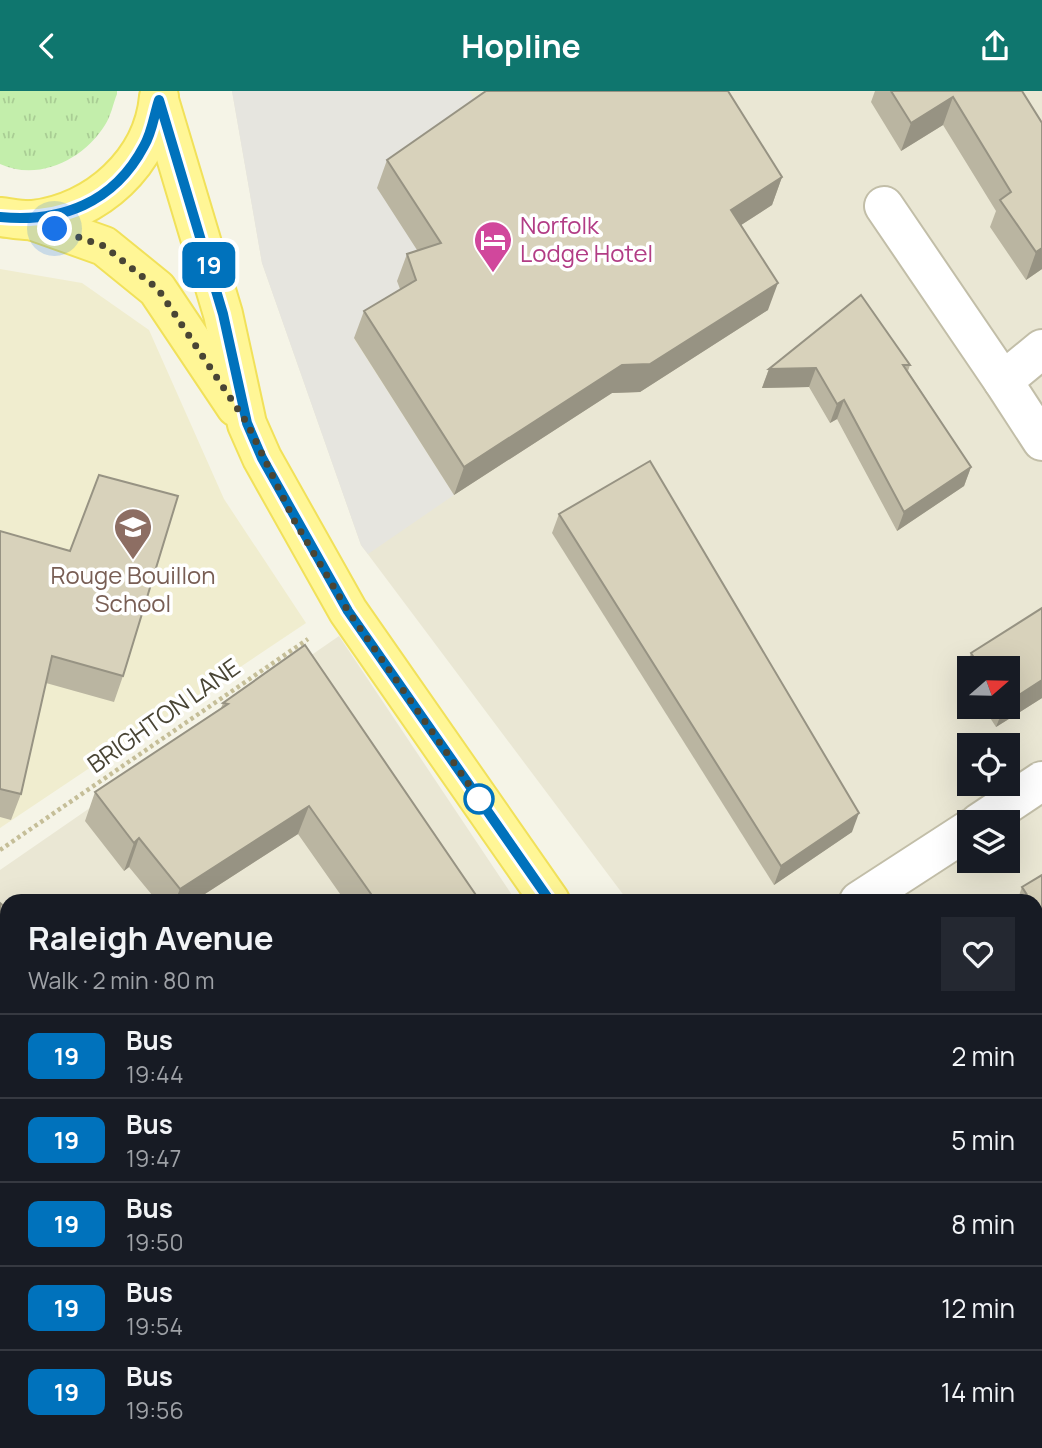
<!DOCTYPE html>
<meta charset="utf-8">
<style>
:root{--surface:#171b24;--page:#242831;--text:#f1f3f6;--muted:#9ea1a6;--line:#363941;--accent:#0f766e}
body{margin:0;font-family:Manrope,sans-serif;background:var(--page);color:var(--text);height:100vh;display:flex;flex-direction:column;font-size:26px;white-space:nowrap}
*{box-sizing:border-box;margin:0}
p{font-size:23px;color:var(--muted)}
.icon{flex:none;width:38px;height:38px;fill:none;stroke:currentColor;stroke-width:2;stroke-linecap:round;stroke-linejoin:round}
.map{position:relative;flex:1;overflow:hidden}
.side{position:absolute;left:0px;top:803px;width:1043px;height:555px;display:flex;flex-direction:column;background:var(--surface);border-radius:21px 21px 0 0;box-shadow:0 7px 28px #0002}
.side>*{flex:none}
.badge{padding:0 14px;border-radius:10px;font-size:24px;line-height:46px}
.needle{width:46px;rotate:70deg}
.buttons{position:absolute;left:957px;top:565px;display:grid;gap:14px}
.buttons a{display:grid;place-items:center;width:63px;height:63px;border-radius:0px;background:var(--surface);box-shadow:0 7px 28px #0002;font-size:35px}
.you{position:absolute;width:35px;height:35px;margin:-18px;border:5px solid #fff;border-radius:50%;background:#1a73e8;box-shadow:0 0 0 10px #1a73e833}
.map>.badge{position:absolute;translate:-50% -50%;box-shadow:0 0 0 4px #fff}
.round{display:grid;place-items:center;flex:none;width:74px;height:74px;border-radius:0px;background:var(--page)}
.summary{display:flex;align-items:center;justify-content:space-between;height:119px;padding:0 28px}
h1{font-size:33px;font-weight:700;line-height:52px}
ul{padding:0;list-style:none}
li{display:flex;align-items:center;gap:21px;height:84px;padding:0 28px;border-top:2px solid var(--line)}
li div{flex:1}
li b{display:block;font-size:26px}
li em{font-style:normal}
li .badge{min-width:77px;font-weight:700;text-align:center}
header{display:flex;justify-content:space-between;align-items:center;height:91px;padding:0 28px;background:var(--accent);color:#fff;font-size:32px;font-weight:700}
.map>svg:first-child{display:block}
.residential{fill:#eae7d4;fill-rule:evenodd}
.education{fill:#f0edcf}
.grass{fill:url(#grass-tufts)}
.parking{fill:#e6e5df}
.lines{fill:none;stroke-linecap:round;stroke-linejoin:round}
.minor-casing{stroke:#c2bea8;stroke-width:42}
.primary-casing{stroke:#f1e15a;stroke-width:42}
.path{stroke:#c5be98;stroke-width:4.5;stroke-dasharray:3.5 3.5;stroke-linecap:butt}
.minor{stroke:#fff;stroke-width:38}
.primary{stroke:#fff696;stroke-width:38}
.wall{fill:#bab5a1}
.shaded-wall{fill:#979383}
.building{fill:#d8d2bb;stroke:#979383;stroke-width:2}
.line-casing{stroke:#fff;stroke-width:16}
.line{stroke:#0072bc;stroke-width:10}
.walk{stroke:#494535;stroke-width:7;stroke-dasharray:0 12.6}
.stop-dot{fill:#fff;stroke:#0072bc;stroke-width:3.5}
.labels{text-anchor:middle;stroke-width:7;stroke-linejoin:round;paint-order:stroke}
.hotel-label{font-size:24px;fill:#b23c85;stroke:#fff;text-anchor:start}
.education-label{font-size:24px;fill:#785e54;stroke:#fff}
.street-label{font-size:24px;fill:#494535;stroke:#fff}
</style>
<header><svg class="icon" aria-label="back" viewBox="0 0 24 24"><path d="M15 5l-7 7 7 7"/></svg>Hopline<svg class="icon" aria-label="share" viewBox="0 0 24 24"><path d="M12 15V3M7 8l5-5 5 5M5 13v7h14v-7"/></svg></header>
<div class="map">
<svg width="1042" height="1357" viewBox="0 0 1042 1357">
<defs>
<pattern id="grass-tufts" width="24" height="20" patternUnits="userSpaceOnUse" patternTransform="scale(1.75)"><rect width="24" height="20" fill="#c3eeab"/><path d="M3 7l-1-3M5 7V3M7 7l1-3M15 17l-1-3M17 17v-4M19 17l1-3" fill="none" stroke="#a9cd94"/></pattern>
</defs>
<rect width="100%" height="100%" fill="#f5f4e7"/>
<!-- residential -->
<g class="residential">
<path d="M232,0H1042V1357H1001L1036,1351V810H628L361,454L262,172ZM970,578H1008V616H970ZM970,654H1008V693H970ZM970,732H1008V770H970Z"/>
<polygon points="339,545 516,810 7,810 7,1351 902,1351 906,1357 0,1357 0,779"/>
</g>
<!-- education -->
<polygon class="education" points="0,178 82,192 149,239 224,408 306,532 0,737"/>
<!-- grass -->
<path class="grass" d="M0,0H117V3C113,13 111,25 105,34C84,68 39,91 0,73Z"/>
<!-- parking -->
<polygon class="parking" points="232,0 469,0 484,24 430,179 406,216 354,248 454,404 368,463 361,454 262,172"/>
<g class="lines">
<defs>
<g id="minor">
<polyline points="884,115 1003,290"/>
<polyline points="1042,258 1003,290 1042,350"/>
<polyline points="979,732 1042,690"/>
<polyline points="859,810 970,738"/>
<polyline points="0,1042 7,1049"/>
<polyline points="1036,1334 1042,1330"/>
<polyline points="0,1336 7,1323"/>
<polyline points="331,1351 338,1357"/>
<polyline points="1005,1357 1014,1351"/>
</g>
<g id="primary">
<polyline points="159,9 223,223 247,333 262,367 348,520 550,810"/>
<path d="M0,126C10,127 22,130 33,129C96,122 153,71 159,6"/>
<polyline points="31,129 104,155 157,198 236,316"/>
<polyline points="934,1351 938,1357"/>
</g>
</defs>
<!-- minor casing -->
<use href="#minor" class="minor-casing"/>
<!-- primary casing -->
<use href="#primary" class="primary-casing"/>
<!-- path -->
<polyline class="path" points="0,759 308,548"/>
<!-- minor -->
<use href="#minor" class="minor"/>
<!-- primary -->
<use href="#primary" class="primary"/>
</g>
<!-- wall -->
<g class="wall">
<polygon points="875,0 1022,0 1042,32 1042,178 1026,189 990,136 996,120 943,34 901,60 871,11"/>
<polygon points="387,69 782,86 772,114 741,134 768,219 640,301 612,302 454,404 354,247 364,220 400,198 397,190 407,163 417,159 377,97"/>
<polygon points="910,274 908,280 971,376 964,395 897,440 837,328 830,332 809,296 762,297 769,278"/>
<polygon points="559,423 852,741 774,794 552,442"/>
<polygon points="0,440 123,585 114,611 46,592 21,703 11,729 0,726"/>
<polygon points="1042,517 1042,607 996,636 983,616 1008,616 1008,578 970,578 970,596 962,586 971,562"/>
<polygon points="305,554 480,810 345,810 298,743 194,810 157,810 129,776 124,780 85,730 95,701 221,617 223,612"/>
<polygon points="1042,784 1042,868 1036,859 1036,810 1017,810 1022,796"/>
<polygon points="0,812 7,818 7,973 0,967"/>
<polygon points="1036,1095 1042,1105 1042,1293 1036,1284"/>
<polygon points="170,1351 328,1351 331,1355 336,1357 176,1357"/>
<polygon points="525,1351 598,1351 589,1357 529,1357"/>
<polygon points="663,1351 841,1351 845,1357 666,1357"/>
</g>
<!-- shaded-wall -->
<g class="shaded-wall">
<polygon points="953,6 943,34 901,60 911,32"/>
<polygon points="782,86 772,114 721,147 731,119"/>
<polygon points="1042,157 1042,178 1026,189 1036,161"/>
<polygon points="778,192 768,219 640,301 612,302 454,404 464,376 622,274"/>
<polygon points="816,277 809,296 762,297 769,278"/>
<polygon points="844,309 837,328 830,332 837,313"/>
<polygon points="971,376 964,395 897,440 904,421"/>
<polygon points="1042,589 1042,607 996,636 1004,616 1008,616 1008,611"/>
<polygon points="309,715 298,743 194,810 175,810 180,798"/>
<polygon points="859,722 852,741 774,794 781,775"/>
<polygon points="139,747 129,776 124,780 134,752"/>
<polygon points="7,1219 7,1226 0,1239 0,1232"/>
<polygon points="148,1351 155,1351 150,1357 143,1357"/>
<polygon points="364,1351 380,1351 373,1357 357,1357"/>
<polygon points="566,1351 598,1351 589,1357 558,1357"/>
</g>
<!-- building -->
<g class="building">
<polygon points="486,0 728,0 782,86 731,119 778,192 650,273 622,274 464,376 364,220 416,189 407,163 441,152 387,69"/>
<polygon points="891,0 1022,0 1042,32 1042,157 1036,161 1000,109 1011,101 953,6 911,32"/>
<polygon points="861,204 910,274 903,274 971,376 904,421 844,309 837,313 816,277 769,278"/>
<polygon points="650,370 859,722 781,775 559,423"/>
<polygon points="99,384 178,405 123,585 52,565 21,703 0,698 0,440 70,460"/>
<polygon points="1042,517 1042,589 1008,611 1008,578 981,578 971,562"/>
<polygon points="305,554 480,810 376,810 309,715 180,798 139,747 134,752 95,701 228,613 223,612"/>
<polygon points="1042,784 1042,827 1036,818 1036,810 1031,810 1022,796"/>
<polygon points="0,812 7,818 7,947 0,941"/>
<polygon points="0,1058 7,1063 7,1219 0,1232"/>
<polygon points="1036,1095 1042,1105 1042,1256 1036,1247"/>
<polygon points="38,1351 148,1351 143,1357 33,1357"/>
<polygon points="197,1351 328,1351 331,1355 336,1357 203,1357"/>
<polygon points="555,1351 566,1351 559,1356"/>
<polygon points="689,1351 841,1351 845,1357 693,1357"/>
<polygon points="512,1352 515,1357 506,1357"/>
</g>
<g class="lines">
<defs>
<path id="line" d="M0,126C61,132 114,112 144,55C152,42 154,24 159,9L223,223L247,332L262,367L348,520L550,810"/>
</defs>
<!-- line casing -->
<use href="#line" class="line-casing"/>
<!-- line -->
<use href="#line" class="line"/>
<!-- walk -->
<polyline class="walk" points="55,138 104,155 158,198 247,332 294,429 348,520 479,708"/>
</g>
<!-- icons -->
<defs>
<symbol id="hotel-pin" viewBox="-11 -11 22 30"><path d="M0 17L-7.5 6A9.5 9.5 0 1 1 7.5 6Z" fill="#d1479c" stroke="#fff"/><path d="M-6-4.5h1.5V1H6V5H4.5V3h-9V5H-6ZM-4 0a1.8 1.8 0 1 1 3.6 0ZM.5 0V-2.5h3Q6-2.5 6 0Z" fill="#fff"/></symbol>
<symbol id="school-pin" viewBox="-11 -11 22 30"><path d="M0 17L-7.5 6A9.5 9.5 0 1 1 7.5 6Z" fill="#8d6e63" stroke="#fff"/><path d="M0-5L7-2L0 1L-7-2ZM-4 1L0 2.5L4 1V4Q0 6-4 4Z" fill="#fff"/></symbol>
</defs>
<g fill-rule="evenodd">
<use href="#hotel-pin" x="471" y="127" width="44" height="60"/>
<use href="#school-pin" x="111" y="414" width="44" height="60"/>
</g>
<!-- markers -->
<circle class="stop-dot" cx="479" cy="708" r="14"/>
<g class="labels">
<!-- hotel labels -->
<g class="hotel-label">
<text x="520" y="143">Norfolk<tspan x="520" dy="28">Lodge Hotel</tspan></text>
</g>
<!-- education labels -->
<g class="education-label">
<text x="133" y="493">Rouge Bouillon<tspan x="133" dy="28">School</tspan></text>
</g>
<!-- street labels -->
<g class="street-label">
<text transform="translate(164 625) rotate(-35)" y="8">BRIGHTON LANE</text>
</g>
</g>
</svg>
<div class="buttons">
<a><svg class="needle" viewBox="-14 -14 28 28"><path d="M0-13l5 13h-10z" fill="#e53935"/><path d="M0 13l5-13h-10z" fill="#9ea1a6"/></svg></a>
<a><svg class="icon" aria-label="locate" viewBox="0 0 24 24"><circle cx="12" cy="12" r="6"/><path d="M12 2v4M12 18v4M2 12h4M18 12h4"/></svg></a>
<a><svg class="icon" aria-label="layers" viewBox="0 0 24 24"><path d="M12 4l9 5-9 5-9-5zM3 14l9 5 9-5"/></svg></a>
</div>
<div class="you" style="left:55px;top:138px"></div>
<b class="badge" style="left:209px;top:174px;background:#0072bc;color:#fff">19</b>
<section class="side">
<div class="summary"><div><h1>Raleigh Avenue</h1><p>Walk · 2 min · 80 m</p></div><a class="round"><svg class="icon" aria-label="heart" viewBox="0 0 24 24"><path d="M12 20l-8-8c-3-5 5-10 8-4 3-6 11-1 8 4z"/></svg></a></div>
<ul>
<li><span class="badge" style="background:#0072bc;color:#fff">19</span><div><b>Bus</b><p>19:44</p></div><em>2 min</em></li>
<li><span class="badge" style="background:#0072bc;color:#fff">19</span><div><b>Bus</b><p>19:47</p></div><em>5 min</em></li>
<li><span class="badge" style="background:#0072bc;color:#fff">19</span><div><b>Bus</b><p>19:50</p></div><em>8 min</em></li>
<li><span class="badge" style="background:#0072bc;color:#fff">19</span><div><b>Bus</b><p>19:54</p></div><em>12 min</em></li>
<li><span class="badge" style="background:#0072bc;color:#fff">19</span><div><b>Bus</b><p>19:56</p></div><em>14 min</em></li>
</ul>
</section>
</div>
